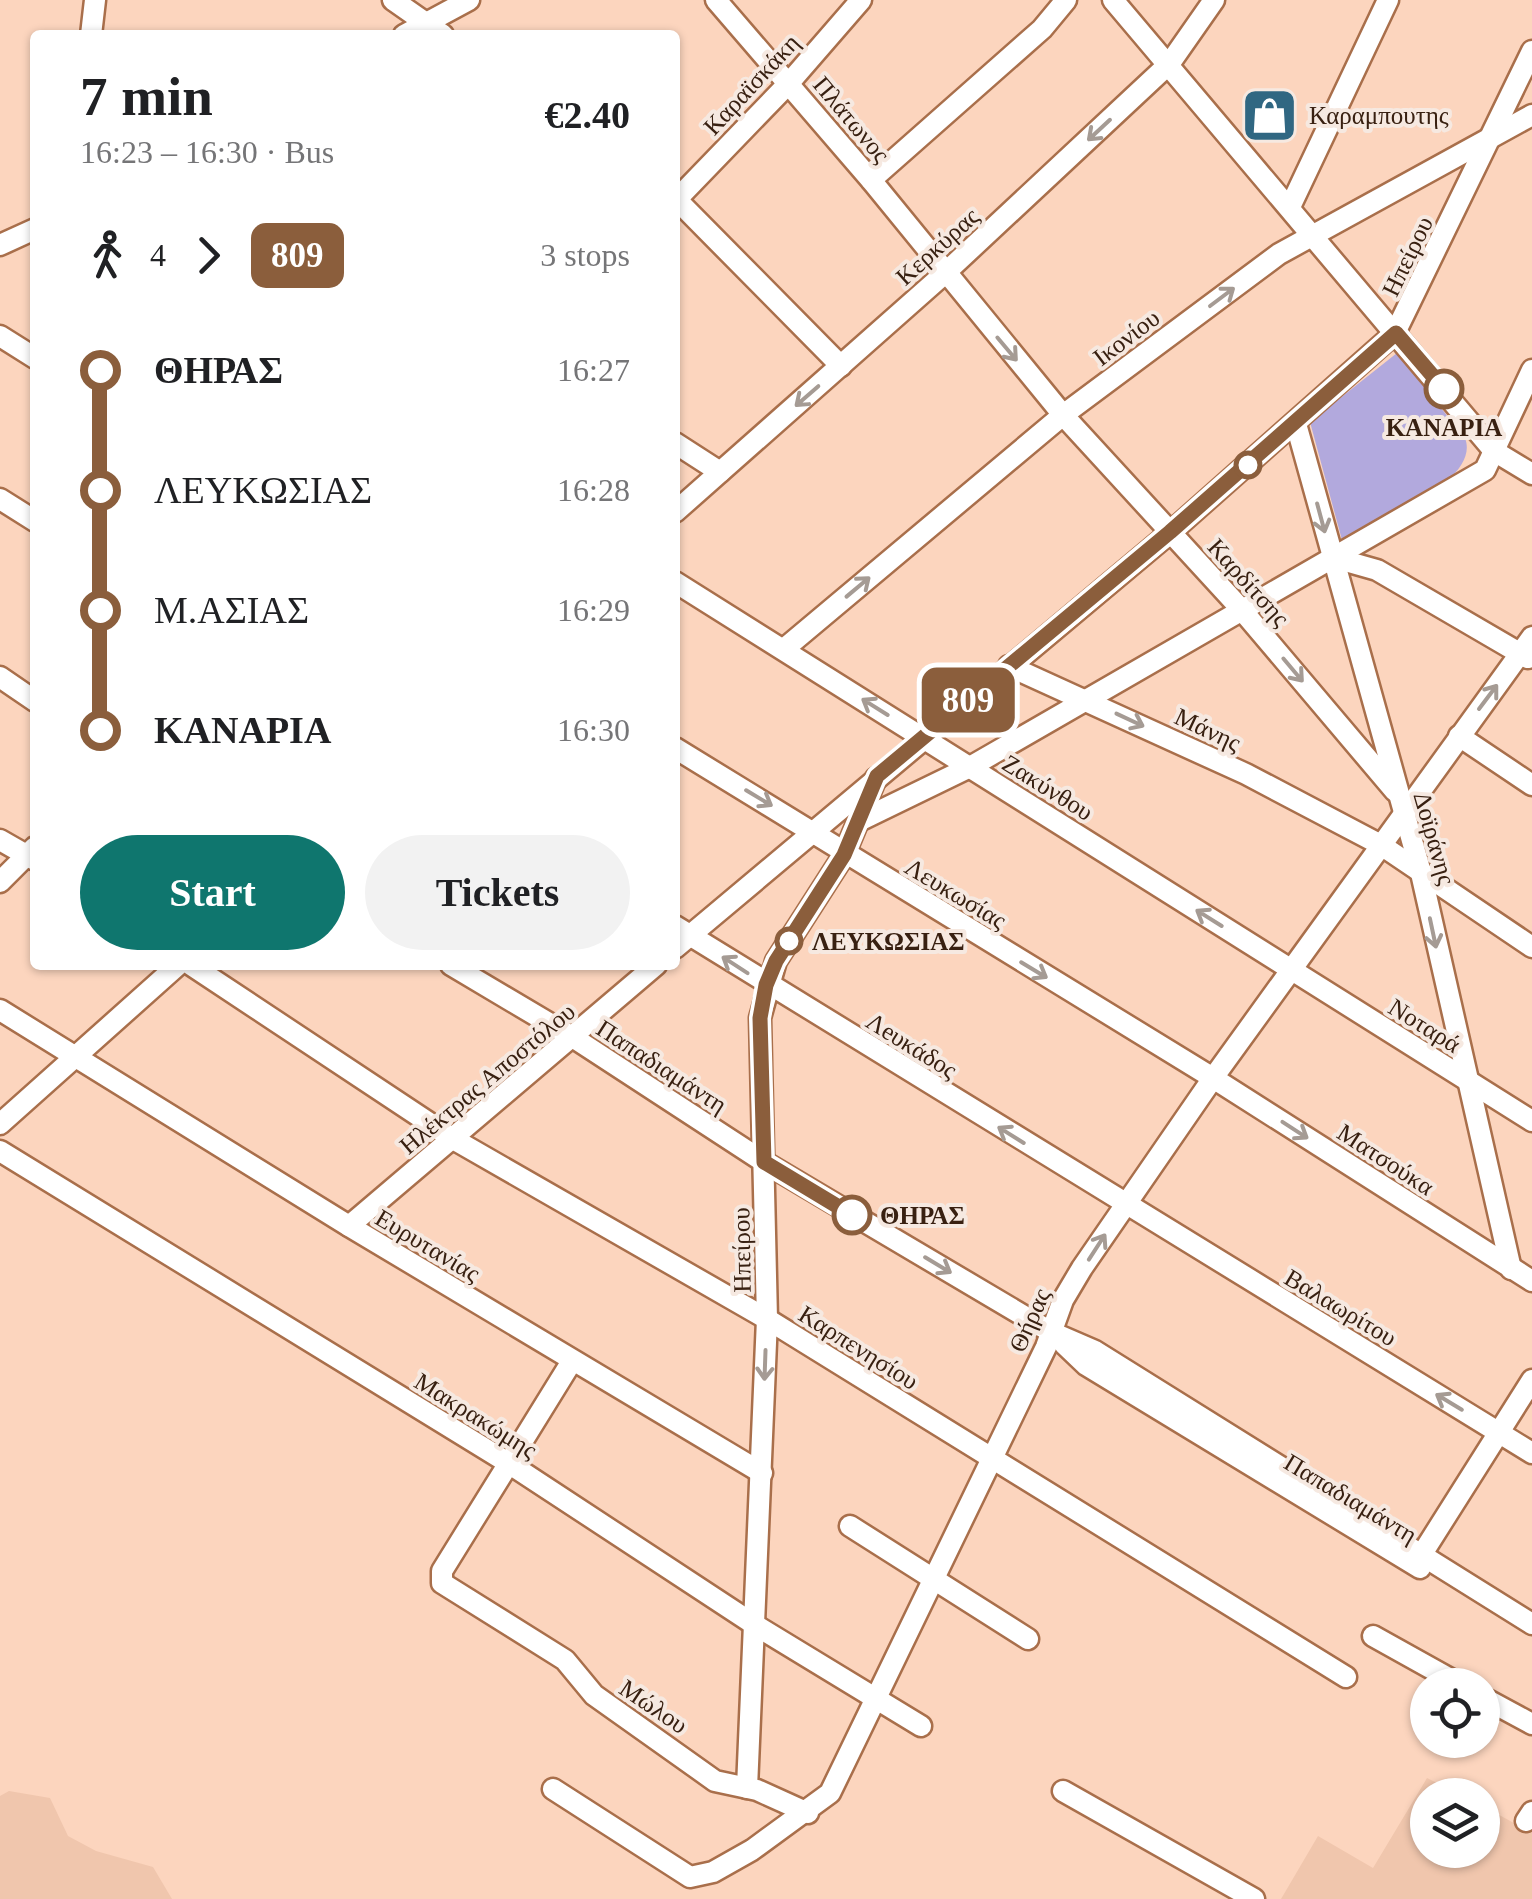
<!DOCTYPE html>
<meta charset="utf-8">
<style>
:root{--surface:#fff;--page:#f2f2f2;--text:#202124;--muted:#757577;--accent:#0f766e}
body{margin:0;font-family:Georgia,serif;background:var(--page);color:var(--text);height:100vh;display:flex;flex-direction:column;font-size:38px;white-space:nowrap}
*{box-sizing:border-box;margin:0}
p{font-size:32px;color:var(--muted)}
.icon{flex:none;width:55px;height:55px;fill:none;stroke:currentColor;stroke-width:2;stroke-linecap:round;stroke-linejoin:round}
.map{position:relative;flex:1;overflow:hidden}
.side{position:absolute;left:30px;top:30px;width:650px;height:940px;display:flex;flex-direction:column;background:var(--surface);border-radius:10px;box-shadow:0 2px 8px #0004}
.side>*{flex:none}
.badge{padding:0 20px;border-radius:15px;font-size:35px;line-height:65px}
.controls{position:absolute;left:1410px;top:1668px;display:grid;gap:20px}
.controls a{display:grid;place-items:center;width:90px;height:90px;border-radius:50%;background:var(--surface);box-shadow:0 2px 8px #0004;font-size:50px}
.map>.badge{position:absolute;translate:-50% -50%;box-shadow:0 0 0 5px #fff}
.legs{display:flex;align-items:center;gap:15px;height:110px;padding:0 50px;font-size:32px}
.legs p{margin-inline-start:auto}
.summary{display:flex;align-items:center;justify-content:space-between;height:170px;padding:0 50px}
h1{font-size:55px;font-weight:700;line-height:75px}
.action{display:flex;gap:20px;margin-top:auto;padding:20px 50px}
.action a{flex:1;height:115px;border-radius:60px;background:var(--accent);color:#fff;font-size:40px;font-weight:700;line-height:115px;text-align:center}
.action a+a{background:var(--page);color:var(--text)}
ul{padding:0 50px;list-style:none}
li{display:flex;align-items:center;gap:35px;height:120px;font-size:38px}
li i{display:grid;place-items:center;width:15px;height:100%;margin:0 12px;background:currentColor}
li i::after{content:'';width:25px;height:25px;margin:-12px;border:8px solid;border-radius:50%;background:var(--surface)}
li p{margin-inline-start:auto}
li:first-child i{background:linear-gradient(#0000 50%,currentColor 0)}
li:last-child i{background:linear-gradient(currentColor 50%,#0000 0)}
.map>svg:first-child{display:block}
.built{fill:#f0c6ad}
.green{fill:#b2a9dd}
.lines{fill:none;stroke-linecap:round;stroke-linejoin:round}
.street-casing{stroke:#a96f4b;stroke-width:25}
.street{stroke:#fff;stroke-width:20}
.oneway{stroke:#a59b94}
.line-1-casing{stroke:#fff;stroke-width:22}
.line-1{stroke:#8b5e3c;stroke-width:15}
.stop-1-dot{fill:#fff;stroke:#8b5e3c;stroke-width:5}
.labels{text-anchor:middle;stroke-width:8;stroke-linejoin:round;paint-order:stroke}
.street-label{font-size:25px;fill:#382011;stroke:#f6e9e1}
.poi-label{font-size:25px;fill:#382011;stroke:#f6e9e1;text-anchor:start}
.stop-label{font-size:25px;font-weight:bold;fill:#382011;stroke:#f6e9e1;text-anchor:start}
</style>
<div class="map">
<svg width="1532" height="1899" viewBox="0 0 1532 1899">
<rect width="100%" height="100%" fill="#fcd5be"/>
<!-- built -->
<g class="built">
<polygon points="1427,1778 1461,1795 1428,1795 1428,1850 1482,1850 1483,1806 1532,1833 1532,1899 1281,1899 1318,1836 1373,1868"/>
<polygon points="9,1791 50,1798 68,1836 96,1851 153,1867 172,1899 0,1899 0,1796"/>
</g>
<!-- green -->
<path class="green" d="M1397,353L1465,438C1482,482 1375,523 1342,540L1310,422Z"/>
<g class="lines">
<defs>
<g id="street">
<polyline points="393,0 443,35"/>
<polyline points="716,0 871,180 1063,415 1241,609 1395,791"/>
<polyline points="1113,0 1494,451 1532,474"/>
<polyline points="91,35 95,0"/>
<polyline points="404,35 469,0"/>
<polyline points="871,180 1042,29 1066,0"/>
<polyline points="675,198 841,366"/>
<polyline points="675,201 789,83 861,0"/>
<polyline points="1290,207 1388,0"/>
<polyline points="0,245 35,229"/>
<polyline points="0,336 35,358"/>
<polyline points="1296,424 1421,873 1511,1269"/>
<polyline points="675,443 720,472"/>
<polyline points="0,499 35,521"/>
<polyline points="675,512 944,274 1170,63 1214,0"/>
<polyline points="1331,557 1377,570 1528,658"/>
<polyline points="675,582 1532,1121"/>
<polyline points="784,649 1063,415 1279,254 1532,115"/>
<polyline points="1009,666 1246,774 1381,845 1532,947"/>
<polyline points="0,677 35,701"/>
<polyline points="1459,736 1532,785"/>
<polyline points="675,748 1213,1078 1532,1281"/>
<polyline points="861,820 970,767 1485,470 1532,370"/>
<polyline points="0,840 35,860"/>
<polyline points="0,882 35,847"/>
<polyline points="675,926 1532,1453"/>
<polyline points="675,948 1171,532 1395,333 1532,51"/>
<polyline points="191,965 455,1140 767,1319 1346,1677"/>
<polyline points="451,965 574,1038 764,1162 1051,1332 1095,1351 1532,1624"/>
<polyline points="0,1010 349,1226 762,1473"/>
<polyline points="0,1124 178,965"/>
<polyline points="0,1151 510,1464 755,1625 921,1726"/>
<polyline points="349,1226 656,965"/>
<polyline points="1064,1344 1086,1365 1420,1568"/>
<polyline points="572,1361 442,1571 442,1583 565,1660 594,1695 715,1781 757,1790 808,1813"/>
<polyline points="850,1526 1028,1639"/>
<polyline points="1422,1554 1532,1380"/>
<polyline points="1373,1636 1461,1685"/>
<polyline points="1482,1697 1532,1724"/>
<polyline points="747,1788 767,1319 760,1018 776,961 844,855 876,778"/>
<polyline points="553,1789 690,1877 713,1872 752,1850 830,1793 1046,1347 1063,1300 1082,1268 1213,1078 1532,637"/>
<polyline points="1063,1791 1254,1899"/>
<polyline points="1526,1821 1532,1812"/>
</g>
</defs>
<!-- street casing -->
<use href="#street" class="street-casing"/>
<!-- street -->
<use href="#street" class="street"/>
</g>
<!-- one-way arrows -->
<defs><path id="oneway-shaft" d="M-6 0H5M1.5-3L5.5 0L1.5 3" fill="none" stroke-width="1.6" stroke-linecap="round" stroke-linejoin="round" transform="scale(2.5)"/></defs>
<g class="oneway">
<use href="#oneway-shaft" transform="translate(1099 130) rotate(137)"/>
<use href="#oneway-shaft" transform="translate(1222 297) rotate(-37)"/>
<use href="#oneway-shaft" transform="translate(1007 349) rotate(50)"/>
<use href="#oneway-shaft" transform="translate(807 396) rotate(139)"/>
<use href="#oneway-shaft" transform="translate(1321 518) rotate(75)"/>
<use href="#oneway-shaft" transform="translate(858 587) rotate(-40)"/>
<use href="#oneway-shaft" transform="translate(1293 670) rotate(50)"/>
<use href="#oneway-shaft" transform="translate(1488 697) rotate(-53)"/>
<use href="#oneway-shaft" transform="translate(875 707) rotate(-148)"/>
<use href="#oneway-shaft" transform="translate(1130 720) rotate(25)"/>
<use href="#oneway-shaft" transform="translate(759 798) rotate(31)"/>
<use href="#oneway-shaft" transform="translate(1209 918) rotate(-148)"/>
<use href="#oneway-shaft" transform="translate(1433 933) rotate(78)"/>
<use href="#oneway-shaft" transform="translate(735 965) rotate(-147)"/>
<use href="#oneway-shaft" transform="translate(1034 970) rotate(31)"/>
<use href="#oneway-shaft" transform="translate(1295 1130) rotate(33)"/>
<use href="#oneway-shaft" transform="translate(1011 1135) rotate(-148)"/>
<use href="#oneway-shaft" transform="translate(1097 1247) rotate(-57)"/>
<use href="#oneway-shaft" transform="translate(938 1265) rotate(31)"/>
<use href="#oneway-shaft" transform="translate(765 1365) rotate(92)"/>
<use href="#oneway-shaft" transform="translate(1449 1402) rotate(-149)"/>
</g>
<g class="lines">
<defs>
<polyline id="line-1" points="852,1215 764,1162 760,1018 766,985 776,961 844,855 877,776 1170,532 1396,333 1444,389"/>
</defs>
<!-- line-1 casing -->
<use href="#line-1" class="line-1-casing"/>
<!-- line-1 -->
<use href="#line-1" class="line-1"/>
</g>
<!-- icons -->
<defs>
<symbol id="shop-square" viewBox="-11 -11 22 22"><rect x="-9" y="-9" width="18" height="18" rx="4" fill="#306782" stroke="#f6e9e1"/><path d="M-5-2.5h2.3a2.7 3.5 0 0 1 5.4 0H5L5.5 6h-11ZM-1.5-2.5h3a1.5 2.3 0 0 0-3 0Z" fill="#fff"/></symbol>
</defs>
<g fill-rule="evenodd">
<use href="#shop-square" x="1238" y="84" width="63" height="63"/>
</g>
<!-- markers -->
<g class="stop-1-dot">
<circle cx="1444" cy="389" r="18"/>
<circle cx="1248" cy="465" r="12"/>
<circle cx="789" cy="941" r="12"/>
<circle cx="852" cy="1215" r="18"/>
</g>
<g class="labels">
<!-- street labels -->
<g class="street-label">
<text transform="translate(751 84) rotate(-47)" y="9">Καραϊσκάκη</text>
<text transform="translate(852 119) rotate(50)" y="9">Πλάτωνος</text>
<text transform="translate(937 246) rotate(-42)" y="9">Κερκύρας</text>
<text transform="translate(1407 256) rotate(-64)" y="9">Ηπείρου</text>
<text transform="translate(1126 337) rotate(-37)" y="9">Ικονίου</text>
<text transform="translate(1249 582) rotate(48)" y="9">Καρδίτσης</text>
<text transform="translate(1208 729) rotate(25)" y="9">Μάνης</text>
<text transform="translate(1048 787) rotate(32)" y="9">Ζακύνθου</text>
<text transform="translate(1435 838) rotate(74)" y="9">Δοϊράνης</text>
<text transform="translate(956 893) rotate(31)" y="9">Λευκωσίας</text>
<text transform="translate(1425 1025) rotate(32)" y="9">Νοταρά</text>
<text transform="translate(912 1045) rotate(32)" y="9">Λeυκάδος</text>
<text transform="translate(662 1066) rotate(33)" y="9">Παπαδιαμάντη</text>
<text transform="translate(487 1078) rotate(-40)" y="9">Ηλέκτρας Αποστόλου</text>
<text transform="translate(1386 1159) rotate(33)" y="9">Ματσούκα</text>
<text transform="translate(428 1245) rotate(31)" y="9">Ευρυτανίας</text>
<text transform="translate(741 1250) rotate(-91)" y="9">Ηπείρου</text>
<text transform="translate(1341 1307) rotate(31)" y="9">Βαλαωρίτου</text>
<text transform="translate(1029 1320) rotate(-66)" y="9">Θήρας</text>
<text transform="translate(859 1347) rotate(32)" y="9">Καρπενησίου</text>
<text transform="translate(476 1415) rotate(32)" y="9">Μακρακώμης</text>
<text transform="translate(1351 1498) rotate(31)" y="9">Παπαδιαμάντη</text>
<text transform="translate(654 1706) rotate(34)" y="9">Μώλου</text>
</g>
<!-- poi labels -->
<g class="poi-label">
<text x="1309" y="124">Καραμπουτης</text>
</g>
<!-- stop labels -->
<g class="stop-label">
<text x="1444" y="436" text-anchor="middle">ΚΑΝΑΡΙΑ</text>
<text x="812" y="950">ΛΕΥΚΩΣΙΑΣ</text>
<text x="880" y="1224">ΘΗΡΑΣ</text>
</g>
</g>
</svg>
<div class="controls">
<a><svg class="icon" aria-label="locate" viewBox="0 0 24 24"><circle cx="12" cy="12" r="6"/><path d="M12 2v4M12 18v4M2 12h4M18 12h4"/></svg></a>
<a><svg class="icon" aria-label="layers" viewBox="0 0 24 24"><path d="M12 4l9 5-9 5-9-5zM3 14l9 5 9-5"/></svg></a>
</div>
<b class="badge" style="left:968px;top:700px;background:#8b5e3c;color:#fff">809</b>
<section class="side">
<div class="summary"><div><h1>7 min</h1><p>16:23 – 16:30 · Bus</p></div><b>€2.40</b></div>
<div class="legs"><svg class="icon" aria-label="walk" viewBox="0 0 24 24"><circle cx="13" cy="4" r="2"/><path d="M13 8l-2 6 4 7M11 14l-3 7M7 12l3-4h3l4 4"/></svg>4<svg class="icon" aria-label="forward" viewBox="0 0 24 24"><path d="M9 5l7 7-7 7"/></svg><b class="badge" style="background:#8b5e3c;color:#fff">809</b><p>3 stops</p></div>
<ul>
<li><i style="color:#8b5e3c"></i><b>ΘΗΡΑΣ</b><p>16:27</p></li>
<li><i style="color:#8b5e3c"></i><span>ΛΕΥΚΩΣΙΑΣ</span><p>16:28</p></li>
<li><i style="color:#8b5e3c"></i><span>Μ.ΑΣΙΑΣ</span><p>16:29</p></li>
<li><i style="color:#8b5e3c"></i><b>ΚΑΝΑΡΙΑ</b><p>16:30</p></li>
</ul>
<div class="action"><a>Start</a><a>Tickets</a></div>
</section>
</div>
